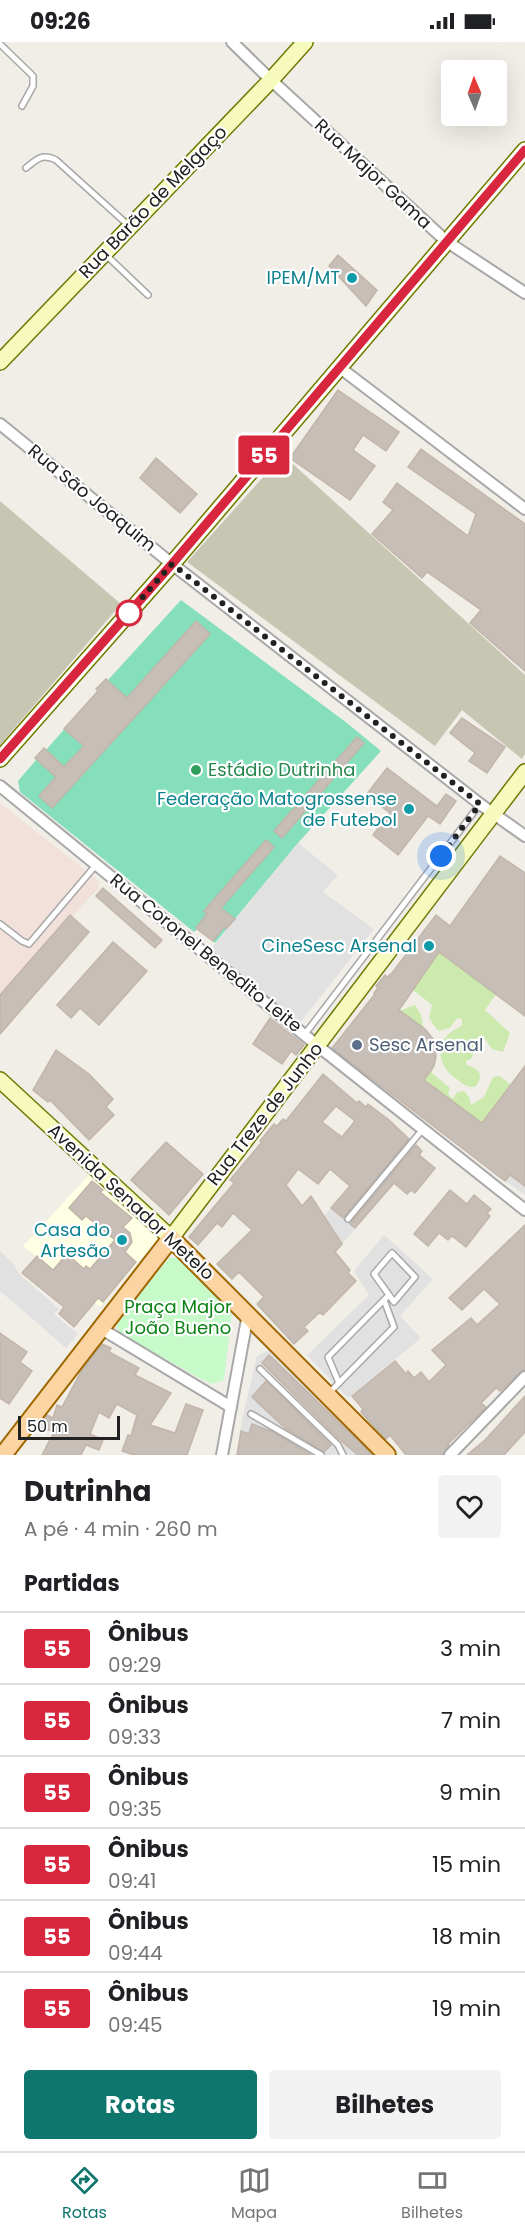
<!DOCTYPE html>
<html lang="pt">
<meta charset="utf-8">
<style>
:root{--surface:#fff;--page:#f2f2f2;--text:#202124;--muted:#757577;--line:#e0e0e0;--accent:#0f766e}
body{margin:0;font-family:Poppins,sans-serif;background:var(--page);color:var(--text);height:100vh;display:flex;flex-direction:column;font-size:22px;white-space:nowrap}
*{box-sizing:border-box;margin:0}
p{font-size:20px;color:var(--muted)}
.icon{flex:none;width:33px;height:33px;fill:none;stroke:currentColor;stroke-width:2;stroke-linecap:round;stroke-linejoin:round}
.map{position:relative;height:1413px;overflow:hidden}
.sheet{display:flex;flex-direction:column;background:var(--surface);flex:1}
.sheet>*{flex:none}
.badge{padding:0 12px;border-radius:4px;font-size:21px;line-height:39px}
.needle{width:39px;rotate:358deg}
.controls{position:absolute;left:441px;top:18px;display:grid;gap:12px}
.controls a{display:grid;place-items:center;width:66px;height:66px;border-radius:6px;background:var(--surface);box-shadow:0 6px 24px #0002;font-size:30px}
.scale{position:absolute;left:18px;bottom:15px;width:102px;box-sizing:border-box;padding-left:6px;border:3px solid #212121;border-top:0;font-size:16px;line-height:21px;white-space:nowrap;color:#212121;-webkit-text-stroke:4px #fff;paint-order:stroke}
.you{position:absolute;width:30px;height:30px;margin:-15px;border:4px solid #fff;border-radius:50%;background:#1a73e8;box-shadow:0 0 0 9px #1a73e833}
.map>.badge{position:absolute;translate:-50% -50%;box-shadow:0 0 0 3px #fff}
h2{padding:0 24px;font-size:22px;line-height:54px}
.round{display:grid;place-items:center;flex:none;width:63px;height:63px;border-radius:6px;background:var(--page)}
.head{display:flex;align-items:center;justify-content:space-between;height:102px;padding:0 24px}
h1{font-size:28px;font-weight:700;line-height:45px}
.primary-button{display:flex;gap:12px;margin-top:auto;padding:12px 24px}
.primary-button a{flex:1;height:69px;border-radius:6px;background:var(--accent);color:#fff;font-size:24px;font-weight:700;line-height:69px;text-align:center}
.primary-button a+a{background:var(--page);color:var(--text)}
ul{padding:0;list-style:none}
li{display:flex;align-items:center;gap:18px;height:72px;padding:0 24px;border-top:2px solid var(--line)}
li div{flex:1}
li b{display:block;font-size:22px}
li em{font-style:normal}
li .badge{min-width:66px;font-weight:700;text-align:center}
.status{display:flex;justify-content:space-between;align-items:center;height:42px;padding:0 30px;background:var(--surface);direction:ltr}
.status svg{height:16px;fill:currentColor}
.menu{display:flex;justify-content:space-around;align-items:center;height:84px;border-top:2px solid var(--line);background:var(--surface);font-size:16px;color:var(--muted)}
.menu a{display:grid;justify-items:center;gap:3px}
.menu .selected{color:var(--accent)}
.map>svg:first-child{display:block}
.education{fill:#ffffe3}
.military{fill:#f2e1db}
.construction{fill:#c6c6b3}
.grass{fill:#cdeaae}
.park{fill:#c6fac9}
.pitch{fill:#86dfbc}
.parking{fill:#e1e1e1}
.building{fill:#c6beb7;stroke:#c3b5aa;stroke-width:1.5;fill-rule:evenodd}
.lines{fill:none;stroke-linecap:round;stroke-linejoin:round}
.lane-casing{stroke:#a8a8a8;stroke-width:8}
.street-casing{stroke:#a8a8a8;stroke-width:14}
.secondary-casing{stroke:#6f7a05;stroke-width:18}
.primary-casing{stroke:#9d6700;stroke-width:20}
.lane{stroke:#fff;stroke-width:5}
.street{stroke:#fff;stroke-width:10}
.secondary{stroke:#f7fabd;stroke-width:15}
.primary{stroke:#fcd4a2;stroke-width:16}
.line-casing{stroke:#fff;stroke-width:14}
.line{stroke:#d7263d;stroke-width:9}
.walk{stroke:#212121;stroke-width:6;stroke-dasharray:0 10.8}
.culture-dot{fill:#0f9aa8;stroke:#fff;stroke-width:2}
.stop-dot{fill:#fff;stroke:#d7263d;stroke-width:3}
.leisure-dot{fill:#2e9e5b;stroke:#fff;stroke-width:2}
.service-dot{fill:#5c6f8a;stroke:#fff;stroke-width:2}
.labels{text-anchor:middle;stroke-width:4.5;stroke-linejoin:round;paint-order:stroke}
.street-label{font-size:18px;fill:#212121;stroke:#fff}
.culture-label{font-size:18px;fill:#0d838f;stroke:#fff;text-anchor:end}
.leisure-label{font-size:18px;fill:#27864d;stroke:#fff;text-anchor:start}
.service-label{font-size:18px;fill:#4e5e75;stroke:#fff;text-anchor:start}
.park-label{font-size:18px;fill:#0c8214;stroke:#fff}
</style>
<div class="status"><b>09:26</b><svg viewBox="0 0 49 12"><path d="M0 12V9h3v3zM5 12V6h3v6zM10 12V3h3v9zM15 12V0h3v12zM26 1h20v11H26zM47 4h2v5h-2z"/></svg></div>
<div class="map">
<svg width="525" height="1413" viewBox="0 0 525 1413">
<rect width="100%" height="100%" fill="#f1eee8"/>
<!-- education -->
<polygon class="education" points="89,1133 158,1197 100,1265 23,1204"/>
<!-- military -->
<polygon class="military" points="0,761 99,839 99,846 0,951"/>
<!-- construction -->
<g class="construction">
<polygon points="283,413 525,633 525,712 522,717 462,668 435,704 187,520"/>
<polygon points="0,459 121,562 0,703"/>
</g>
<!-- grass -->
<g class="grass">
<path d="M439,910L496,952L485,968L510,991L503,1010L492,1007L485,997L480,1000L479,1006L474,1008L472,1016L466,1019V1023C479,1026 485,1034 475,1045C466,1046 461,1040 454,1035C440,1025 434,1004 450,991C454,987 458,987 462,983V977L457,976L450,986L438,989L429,976L432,963L412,947Z"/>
<polygon points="415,963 421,973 423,985 399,969"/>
<polygon points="433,1026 432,1031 450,1046 448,1052 453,1057 457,1050 464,1049 469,1055 471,1063 484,1055 493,1035 500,1034 511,1043 482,1081 424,1038"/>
</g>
<!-- park -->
<polygon class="park" points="169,1216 178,1216 232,1269 224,1338 212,1342 199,1336 120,1291 116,1283"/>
<!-- pitch -->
<polygon class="pitch" points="181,558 347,681 381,709 298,801 215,901 197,887 194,890 20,750 18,739 36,718 35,716 44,706 46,708 98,649 96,647 106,637 108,638"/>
<!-- parking -->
<g class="parking">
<polygon points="298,801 338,833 323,850 374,887 299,982 210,908"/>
<polygon points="398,1088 422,1109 336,1209 318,1181"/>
<polygon points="525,1096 525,1153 505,1139 518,1123"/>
<polygon points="384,1193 433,1237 400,1274 421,1296 348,1356 307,1313 369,1253 354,1229"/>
<polygon points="0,1209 14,1222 19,1232 59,1267 54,1272 78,1292 66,1306 0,1249"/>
<polygon points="269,1308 350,1388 373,1413 237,1413 242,1378 257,1314"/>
</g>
<!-- building -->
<g class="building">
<polygon points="338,213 377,248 366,264 329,224"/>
<polygon points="338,348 399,390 386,409 363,393 353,408 375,424 350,458 290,416"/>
<polygon points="421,407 525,482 525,629 470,581 481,568 427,530 422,536 372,492 393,468 383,460 397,441 468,494 476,472 408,425"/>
<polygon points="156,416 197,452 180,471 140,436"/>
<polygon points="196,579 210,592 52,766 39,754 56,735 35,716 44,706 64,725 84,704 64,687 98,649 96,647 106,637 127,656"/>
<polygon points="462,676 505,705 487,731 469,719 475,711 450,691"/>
<polygon points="357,695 364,701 282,796 274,789"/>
<polygon points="387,726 437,764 446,752 456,759 440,782 428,774 398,813 373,793 390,771 366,753"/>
<polygon points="266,798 274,805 221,866 235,877 226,887 224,885 213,899 196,886 207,872 204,869"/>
<polygon points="500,814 525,831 525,974 439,910 399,968 425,987 434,998 436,1015 434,1024 424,1038 482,1081 525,1024 525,1144 510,1133 505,1139 332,1006 375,952 374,951 378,946 376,944 385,933 387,935 392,931 436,873 450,884"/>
<polygon points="103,846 162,898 155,906 96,854"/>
<polygon points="70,873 89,890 0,992 0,953"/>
<polygon points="113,900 147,929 99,983 80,966 71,976 57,963"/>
<polygon points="270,976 304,1003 296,1013 291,1009 282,1022 253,1002"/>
<polygon points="56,1008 89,1032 113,1057 106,1065 114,1073 89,1098 50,1058 48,1060 33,1048"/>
<path d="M323,1032L357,1061L359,1059L366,1065L368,1062L389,1078L409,1097L343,1176L331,1166L350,1144L330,1127L318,1142L298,1127L286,1143L302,1164L311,1154L342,1202L335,1210L350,1228L348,1231L356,1239L323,1273L320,1270L304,1285L308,1289L294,1302L257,1262L264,1255L239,1230L232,1237L217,1222L252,1188L233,1171L222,1185L217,1181L198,1203L189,1195L234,1141L230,1138L262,1100L260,1099L274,1082L277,1084L283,1077L286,1079ZM336,1064L355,1079L342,1095L322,1080Z"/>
<polygon points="166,1100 203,1132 169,1173 131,1138"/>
<polygon points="416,1103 422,1109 419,1113 435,1126 415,1151 411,1148 407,1152 394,1141 355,1186 350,1182"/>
<polygon points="92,1139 103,1148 100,1150 132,1176 123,1185 130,1191 132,1200 125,1210 136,1220 103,1260 98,1256 74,1285 59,1272 64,1265 22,1231 37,1214 53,1228 67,1212 84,1227 86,1224 90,1227 115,1198 86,1174 82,1178 69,1166"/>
<polygon points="450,1148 467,1162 474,1153 491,1167 487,1171 490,1174 466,1205 452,1194 448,1198 439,1191 428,1204 414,1192"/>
<polygon points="525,1183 525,1327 500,1349 496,1346 481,1361 486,1365 448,1402 449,1403 443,1413 406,1413 390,1393 386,1397 375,1386 361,1370 363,1367 352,1354 395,1319 406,1332 408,1329 414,1336 421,1330 429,1340 446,1323 432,1308 471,1276 477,1283 500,1262 484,1247 462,1268 449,1256"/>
<polygon points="0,1291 27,1310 20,1320 32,1329 9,1362 0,1356"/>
<polygon points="102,1302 111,1306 109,1310 139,1326 135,1333 171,1351 150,1383 175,1391 186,1362 203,1368 187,1413 134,1413 122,1409 128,1393 131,1394 137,1373 117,1362 109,1376 99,1370 90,1392 103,1398 99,1408 86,1403 81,1413 42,1413 54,1390 39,1384 47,1373 53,1376 57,1363 62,1365 82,1328"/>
<polygon points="269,1313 350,1391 372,1413 358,1413 338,1396 262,1321"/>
<polygon points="266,1339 331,1403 324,1410 285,1386 252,1355"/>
<polygon points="525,1354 525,1390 504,1413 467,1413 485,1398"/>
<polygon points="252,1382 273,1390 311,1413 237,1413 241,1389 249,1392"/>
</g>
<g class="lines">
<defs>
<g id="lane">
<polyline points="0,2 33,34 33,44 22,64"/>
<path d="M26,126C37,117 42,111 56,118L128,183"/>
<polyline points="105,212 148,253"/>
<polyline points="0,882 22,899 29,902 96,823"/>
<polyline points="305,992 480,762"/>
<polyline points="348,1177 423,1087"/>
<polyline points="260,1327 338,1403 343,1413"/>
<polyline points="339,1341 328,1315 384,1258"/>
<polyline points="329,1351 394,1285 384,1258 389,1253 374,1232 392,1211 415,1235 394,1260 389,1253"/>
<polyline points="251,1372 321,1413"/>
</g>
<g id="street">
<polyline points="232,0 271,38 446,199 525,251"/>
<polyline points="339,325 525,467"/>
<polyline points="0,382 172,522 480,762 525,794"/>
<polyline points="0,744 318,1004 525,1168"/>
<polyline points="100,1286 231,1365"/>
<polyline points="222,1413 248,1272"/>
<polyline points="450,1413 525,1335"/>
</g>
<g id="secondary">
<polyline points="0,320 271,38 305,0"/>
<polyline points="0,717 172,522 525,108"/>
<polyline points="0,1038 171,1196 525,730"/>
</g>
<polyline id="primary" points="3,1413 171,1196 387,1413"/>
</defs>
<!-- lane casing -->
<use href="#lane" class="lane-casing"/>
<!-- street casing -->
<use href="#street" class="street-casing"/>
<!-- secondary casing -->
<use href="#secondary" class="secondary-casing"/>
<!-- primary casing -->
<use href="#primary" class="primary-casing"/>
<!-- lane -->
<use href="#lane" class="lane"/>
<!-- street -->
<use href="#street" class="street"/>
<!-- secondary -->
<use href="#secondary" class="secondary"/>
<!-- primary -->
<use href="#primary" class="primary"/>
</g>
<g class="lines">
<defs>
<polyline id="line" points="0,717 172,522 525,108"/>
</defs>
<!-- line casing -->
<use href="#line" class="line-casing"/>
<!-- line -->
<use href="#line" class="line"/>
<!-- walk -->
<polyline class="walk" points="129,571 125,575 172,522 480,762 441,814"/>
</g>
<!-- markers -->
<g class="culture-dot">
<circle cx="352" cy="236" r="6"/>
<circle cx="409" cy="767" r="6"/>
<circle cx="429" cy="904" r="6"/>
<circle cx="122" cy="1198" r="6"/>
</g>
<circle class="stop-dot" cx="129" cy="571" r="12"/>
<circle class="leisure-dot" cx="196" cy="728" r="6"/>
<circle class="service-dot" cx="357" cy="1003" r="6"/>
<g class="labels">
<!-- street labels -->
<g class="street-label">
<text transform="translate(373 132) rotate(43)" y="6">Rua Major Gama</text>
<text transform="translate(153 160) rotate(-46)" y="6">Rua Barão de Melgaço</text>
<text transform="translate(92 456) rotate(39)" y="6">Rua São Joaquim</text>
<text transform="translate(206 911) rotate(39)" y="6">Rua Coronel Benedito Leite</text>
<text transform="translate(265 1072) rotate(-52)" y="6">Rua Treze de Junho</text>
<text transform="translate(131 1160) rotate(43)" y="6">Avenida Senador Metelo</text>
</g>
<!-- culture labels -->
<g class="culture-label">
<text x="340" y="242">IPEM/MT</text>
<text x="397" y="763">Federação Matogrossense<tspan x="397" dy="21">de Futebol</tspan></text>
<text x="417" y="910">CineSesc Arsenal</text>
<text x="110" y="1194">Casa do<tspan x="110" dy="21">Artesão</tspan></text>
</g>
<!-- leisure labels -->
<g class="leisure-label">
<text x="208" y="734">Estádio Dutrinha</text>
</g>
<!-- service labels -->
<g class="service-label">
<text x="369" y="1009">Sesc Arsenal</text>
</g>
<!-- park labels -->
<g class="park-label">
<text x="178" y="1271">Praça Major<tspan x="178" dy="21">João Bueno</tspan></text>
</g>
</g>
</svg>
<div class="controls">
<a><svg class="needle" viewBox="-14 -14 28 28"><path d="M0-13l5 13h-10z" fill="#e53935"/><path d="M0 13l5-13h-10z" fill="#757577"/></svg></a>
</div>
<div class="scale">50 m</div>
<div class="you" style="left:441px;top:814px"></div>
<b class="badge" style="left:264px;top:413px;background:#d7263d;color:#fff">55</b>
</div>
<section class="sheet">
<div class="head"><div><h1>Dutrinha</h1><p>A pé · 4 min · 260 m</p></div><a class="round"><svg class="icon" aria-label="heart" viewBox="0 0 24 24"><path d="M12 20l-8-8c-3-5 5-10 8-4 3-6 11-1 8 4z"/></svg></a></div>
<h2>Partidas</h2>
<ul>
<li><span class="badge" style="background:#d7263d;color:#fff">55</span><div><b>Ônibus</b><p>09:29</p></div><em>3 min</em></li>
<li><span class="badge" style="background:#d7263d;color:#fff">55</span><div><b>Ônibus</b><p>09:33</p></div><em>7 min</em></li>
<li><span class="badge" style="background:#d7263d;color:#fff">55</span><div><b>Ônibus</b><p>09:35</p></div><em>9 min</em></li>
<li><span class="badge" style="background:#d7263d;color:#fff">55</span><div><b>Ônibus</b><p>09:41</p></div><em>15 min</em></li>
<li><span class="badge" style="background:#d7263d;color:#fff">55</span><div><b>Ônibus</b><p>09:44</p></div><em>18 min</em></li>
<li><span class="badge" style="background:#d7263d;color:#fff">55</span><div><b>Ônibus</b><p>09:45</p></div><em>19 min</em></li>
</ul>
<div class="primary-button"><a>Rotas</a><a>Bilhetes</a></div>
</section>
<nav class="menu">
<a class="selected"><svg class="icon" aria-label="directions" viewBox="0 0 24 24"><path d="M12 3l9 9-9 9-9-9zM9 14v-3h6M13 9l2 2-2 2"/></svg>Rotas</a>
<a><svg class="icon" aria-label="map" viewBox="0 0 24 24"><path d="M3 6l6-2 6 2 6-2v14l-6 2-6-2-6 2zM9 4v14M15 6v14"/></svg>Mapa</a>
<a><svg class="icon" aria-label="tickets" viewBox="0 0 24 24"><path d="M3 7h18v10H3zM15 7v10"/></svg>Bilhetes</a>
</nav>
